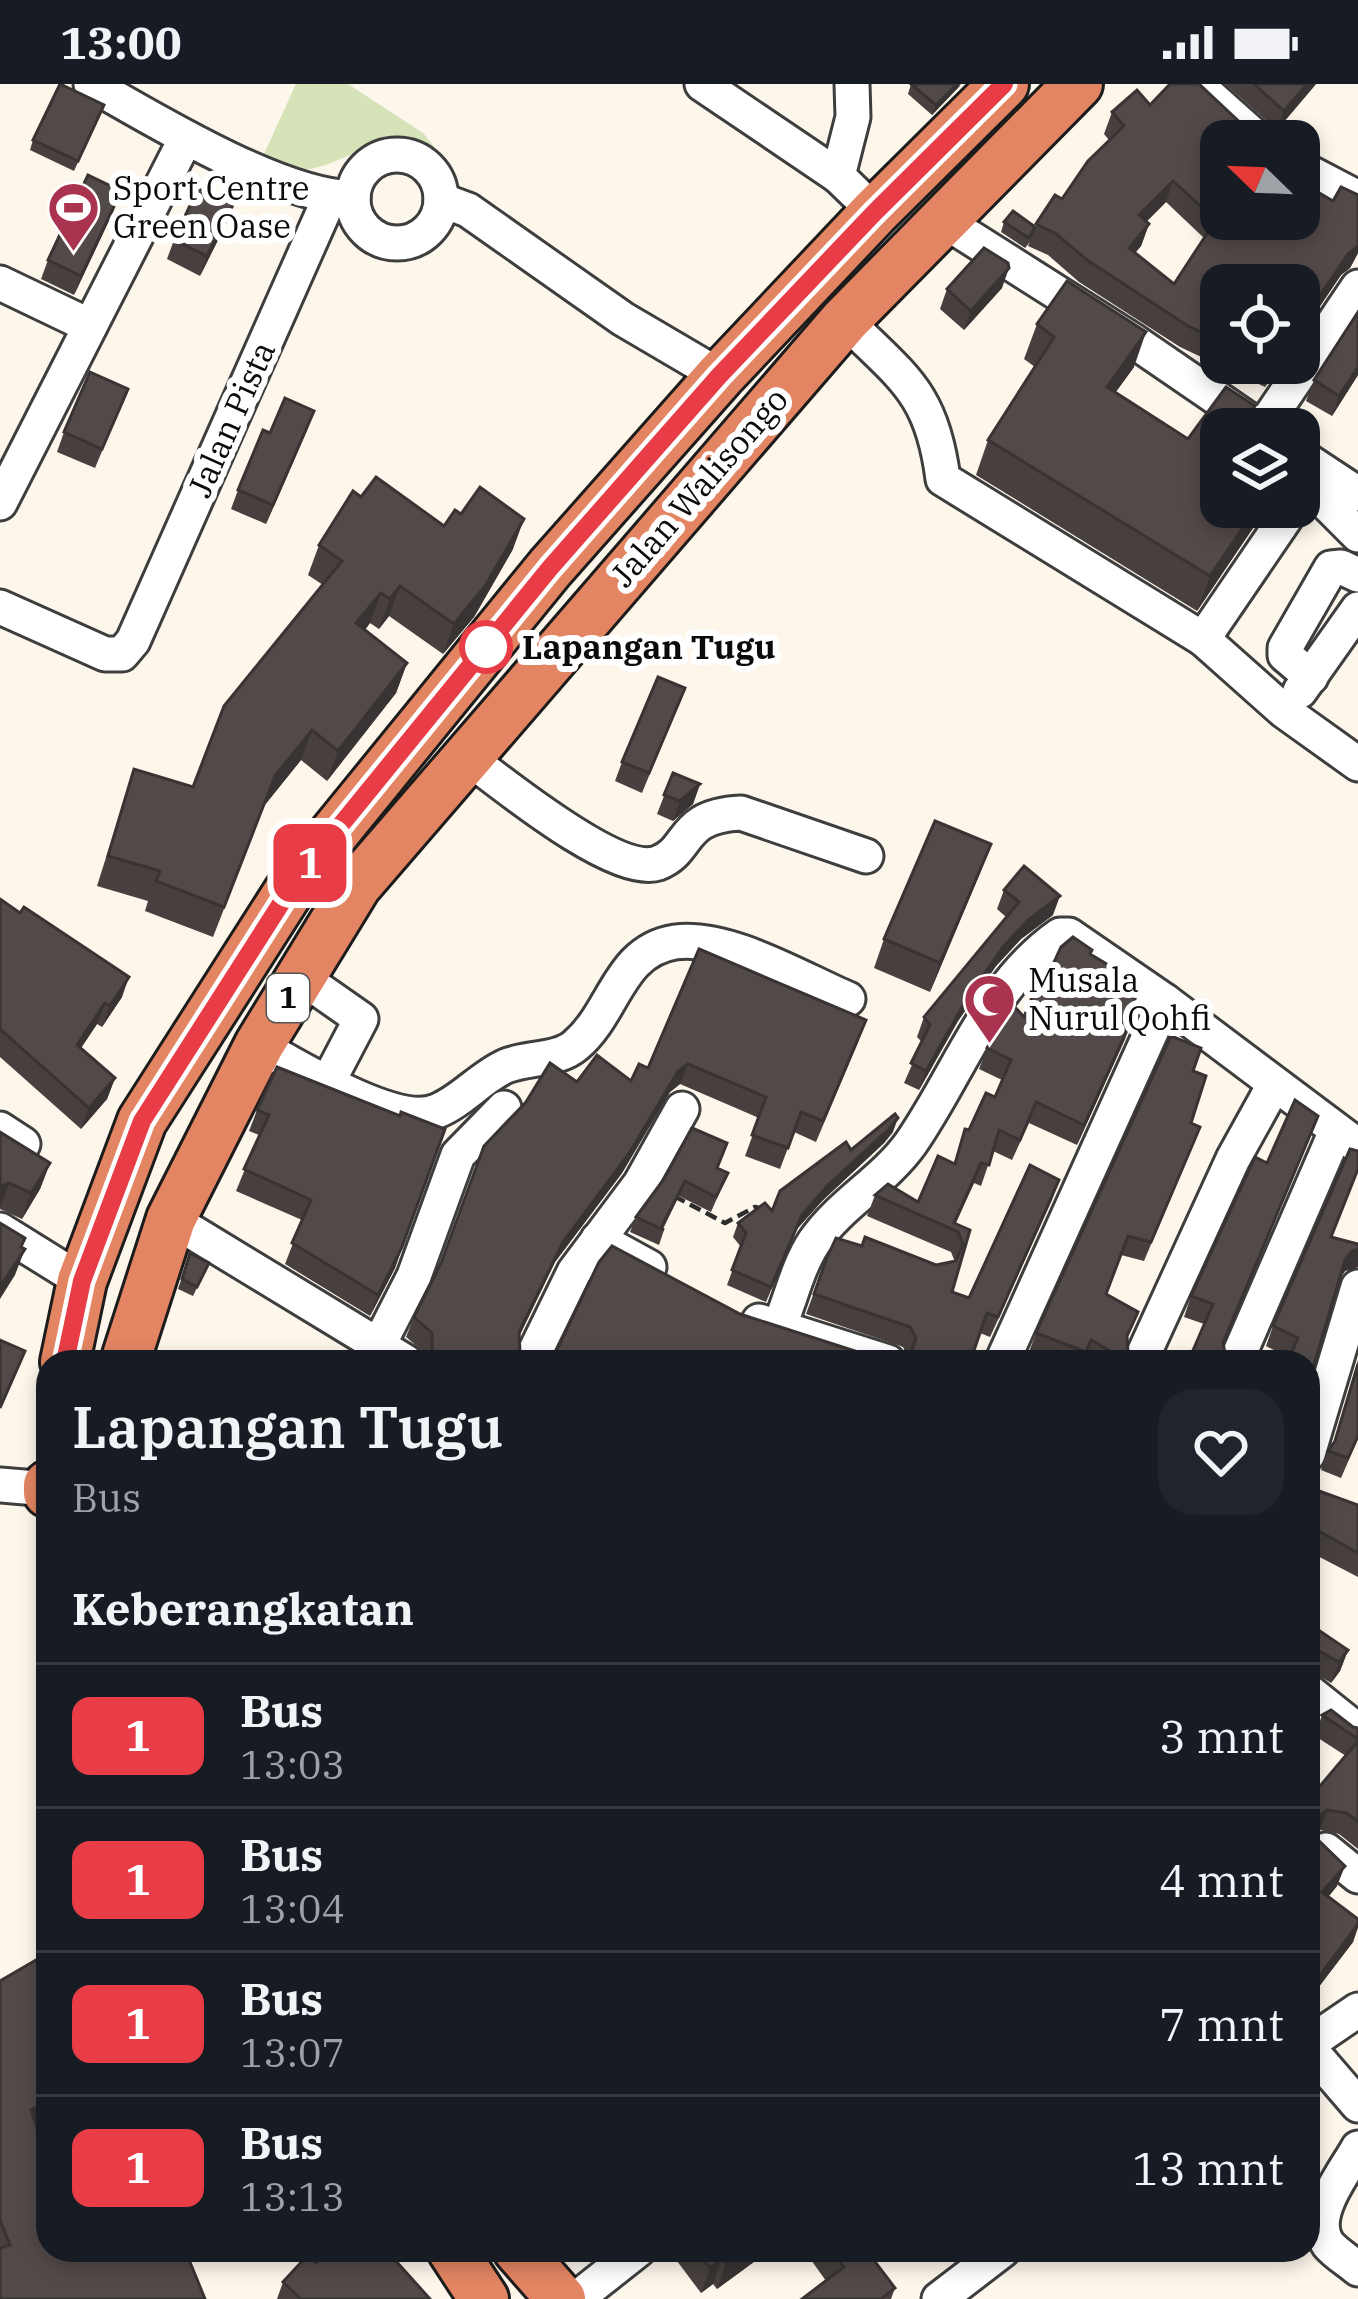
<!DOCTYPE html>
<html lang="id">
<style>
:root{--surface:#171b24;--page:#20242c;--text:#f1f3f6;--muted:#9ea1a6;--line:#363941}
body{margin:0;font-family:"IBM Plex Serif",serif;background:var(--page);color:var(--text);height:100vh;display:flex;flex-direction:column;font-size:45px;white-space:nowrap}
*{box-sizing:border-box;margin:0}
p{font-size:39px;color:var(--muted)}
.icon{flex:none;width:66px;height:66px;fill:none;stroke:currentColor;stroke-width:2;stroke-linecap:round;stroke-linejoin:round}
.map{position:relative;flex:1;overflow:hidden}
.drawer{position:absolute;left:36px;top:1266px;width:1284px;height:912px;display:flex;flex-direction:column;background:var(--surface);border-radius:36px;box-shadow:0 6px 18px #0003}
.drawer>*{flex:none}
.badge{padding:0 24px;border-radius:18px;font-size:42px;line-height:78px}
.needle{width:78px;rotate:293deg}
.buttons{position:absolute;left:1200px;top:36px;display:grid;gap:24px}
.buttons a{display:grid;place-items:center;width:120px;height:120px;border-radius:24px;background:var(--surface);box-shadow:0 6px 18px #0003;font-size:60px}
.map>.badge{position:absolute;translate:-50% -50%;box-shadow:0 0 0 6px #fff}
h2{padding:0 36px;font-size:45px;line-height:108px}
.round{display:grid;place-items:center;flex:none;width:126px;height:126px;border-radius:36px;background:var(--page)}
.head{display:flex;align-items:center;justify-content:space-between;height:204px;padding:0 36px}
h1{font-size:57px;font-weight:600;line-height:90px}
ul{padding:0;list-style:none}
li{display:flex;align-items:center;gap:36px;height:144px;padding:0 36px;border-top:3px solid var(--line)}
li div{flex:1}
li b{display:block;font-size:45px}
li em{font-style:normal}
li .badge{min-width:132px;font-weight:700;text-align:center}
.status{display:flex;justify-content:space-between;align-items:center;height:84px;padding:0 60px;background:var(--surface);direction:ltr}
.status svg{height:33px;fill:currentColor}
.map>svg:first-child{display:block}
.green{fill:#d6e3b9}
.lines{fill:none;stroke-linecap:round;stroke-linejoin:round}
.minor-casing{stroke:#3e3e3e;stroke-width:39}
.highway-casing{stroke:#1c1c1c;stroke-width:54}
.path{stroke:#2d2d2d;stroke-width:4.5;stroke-dasharray:12 6;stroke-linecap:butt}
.minor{stroke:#fff;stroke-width:33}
.highway{stroke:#e38562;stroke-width:48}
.wall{fill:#47403f;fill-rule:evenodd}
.shaded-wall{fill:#393433}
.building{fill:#524a49;stroke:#393433;stroke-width:3;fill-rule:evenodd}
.line-casing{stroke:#fff;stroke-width:27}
.line{stroke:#e83d46;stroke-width:18}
.stop-dot{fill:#fff;stroke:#e83d46;stroke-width:6}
.labels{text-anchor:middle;stroke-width:12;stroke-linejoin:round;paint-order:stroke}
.shield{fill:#fff;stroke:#545454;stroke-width:3}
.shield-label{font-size:30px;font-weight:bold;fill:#0b0b0b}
.poi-label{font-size:33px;fill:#0b0b0b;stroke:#fff;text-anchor:start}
.street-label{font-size:33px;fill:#0b0b0b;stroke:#fff}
.stop-label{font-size:33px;font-weight:bold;fill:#0b0b0b;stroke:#fff;text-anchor:start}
</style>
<div class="status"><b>13:00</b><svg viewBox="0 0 49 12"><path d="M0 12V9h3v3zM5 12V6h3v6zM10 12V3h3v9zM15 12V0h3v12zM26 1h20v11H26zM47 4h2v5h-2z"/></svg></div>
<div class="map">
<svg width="1358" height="2215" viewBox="0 0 1358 2215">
<rect width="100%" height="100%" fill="#fdf6eb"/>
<!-- green -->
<path class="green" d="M296,0H348L423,49L443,73C426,69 403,60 387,61C337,66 312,107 264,70Z"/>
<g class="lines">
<defs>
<g id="minor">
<path d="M91,0C156,37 279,112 353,114"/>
<polyline points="702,0 838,92"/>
<polyline points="852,0 853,33 838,92 875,128"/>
<polyline points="1196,0 1260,57"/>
<circle cx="397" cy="115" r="44"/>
<polyline points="1299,83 1358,114"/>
<polyline points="441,116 468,126 623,235 720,292"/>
<polyline points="944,137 1135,258 1262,345"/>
<polyline points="0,199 90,242"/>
<path d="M845,236C903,294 932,308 943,395L1203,555L1284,627L1358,680"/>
<polyline points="1262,345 1358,203"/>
<polyline points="1299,371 1358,410"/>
<polyline points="1299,414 1306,409 1319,412 1358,451"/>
<polyline points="0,419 186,54"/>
<polyline points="0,523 105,570 122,570 133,557 330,113"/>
<polyline points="1203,555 1293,423"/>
<polyline points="1311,593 1285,571 1285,564 1331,484 1341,483 1358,491"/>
<polyline points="1300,607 1358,525"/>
<path d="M467,673C503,700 616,793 658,779C692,766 678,732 741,729L866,772"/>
<polyline points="301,893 361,935 328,998"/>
<path d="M259,961C295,982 397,1044 437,1027C462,1017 481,993 506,982C528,973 558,977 576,961C615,928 618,867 675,858C728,851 799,894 848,915"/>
<polyline points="0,1045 23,1060"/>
<polyline points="171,1135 406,1278"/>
<polyline points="0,1146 82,1197"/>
<polyline points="598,1155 649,1183"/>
<polyline points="759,1237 888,1278"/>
<path d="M779,1243C790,1217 798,1182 814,1158C840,1120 884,1097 911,1059C959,990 988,901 1060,851H1069L1165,917L1358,1062"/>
<polyline points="370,1278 414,1192 458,1071 504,1024"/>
<polyline points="530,1278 574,1188 640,1100 682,1025"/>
<polyline points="1002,1278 1165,917"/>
<polyline points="1140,1278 1233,1075 1274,1001"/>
<polyline points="1236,1278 1336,1047"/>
<polyline points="1308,1370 1358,1203"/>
<polyline points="0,1401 48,1405"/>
<polyline points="1308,1607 1358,1647"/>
<polyline points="1326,1766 1358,1792"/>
<polyline points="1308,1960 1358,1926"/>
<polyline points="1308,1963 1358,2021"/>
<path d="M1358,2064C1345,2088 1308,2132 1328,2160C1335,2169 1349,2177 1358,2185"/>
<polyline points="576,2215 638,2166"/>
<polyline points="939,2215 1003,2166"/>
</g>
<g id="highway">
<polyline points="65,1278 82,1197 142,1037 296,796 550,484 720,292 875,128 1004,0"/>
<polyline points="125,1278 171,1135 259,961 357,801 845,236 1078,0"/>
<polyline points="48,1401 48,1409"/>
<polyline points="452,2166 484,2215"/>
<polyline points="518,2166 561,2215"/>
</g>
</defs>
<!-- minor casing -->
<use href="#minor" class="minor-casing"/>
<!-- highway casing -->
<use href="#highway" class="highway-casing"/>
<!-- path -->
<polyline class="path" points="674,1112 725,1139 755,1123 759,1124"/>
<!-- minor -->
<use href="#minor" class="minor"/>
<!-- highway -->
<use href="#highway" class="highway"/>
</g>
<!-- wall -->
<g class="wall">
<polygon points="911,0 960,2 932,31 908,10"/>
<polygon points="1225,0 1316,0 1277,46"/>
<polygon points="104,21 74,87 30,66 33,56"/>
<path d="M1150,21L1333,117L1358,111V169L1350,184L1341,191L1299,253V201H1221V279H1281L1265,303L1180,263L1079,198L1048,171L1028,162L1030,158L1025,164L1001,148L1004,138L1035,143L1062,115L1109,56L1104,50L1112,28ZM1166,118L1204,154L1174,200L1135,169L1141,162L1149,140L1146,138Z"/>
<polygon points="114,126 74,211 41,195 48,176"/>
<polygon points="226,140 200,192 167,175 174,156"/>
<polygon points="1002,204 964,246 940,225 947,205"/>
<polygon points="1358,228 1358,291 1332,332 1306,317 1314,296"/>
<polygon points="1037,240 1134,283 1115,309 1188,355 1221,345 1221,423 1262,423 1255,441 1197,527 976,391 988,356 1035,283 1024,275"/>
<polygon points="128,305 95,384 57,368 64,348"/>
<polygon points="307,346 266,440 231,425 238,406"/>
<polygon points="361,413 513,465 474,533 443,570 389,532 379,545 370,539 365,546 407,579 396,609 327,697 301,676 264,722 213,853 145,827 148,817 97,802 134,685 193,703 323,501 308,491 319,461"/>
<polygon points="685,604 642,709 615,697 622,678"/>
<polygon points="673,689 700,700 693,720 673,737 657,730"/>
<polygon points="980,789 930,908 874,884 884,855"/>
<polygon points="1004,806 1053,831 1021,855 996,882 958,937 919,1006 904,999 922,958 917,953 924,933 1006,833 997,825"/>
<polygon points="0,815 122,913 102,943 97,940 81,964 115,994 107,1015 81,1045 0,973"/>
<polygon points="1090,870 1129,933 1125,955 1077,1061 1029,1039 1012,1076 993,1067 981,1102 974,1099 956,1139 970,1146 952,1208 969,1214 1059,1096 990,1253 980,1249 972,1272 1001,1278 538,1278 740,1230 889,1278 908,1274 903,1263 806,1230 826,1176 862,1162 936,1181 955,1178 951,1168 867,1132 875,1111 918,1118 954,1079 965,1045 969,1046 995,1013 1002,996 979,985 987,964 1024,933 1045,898"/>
<polygon points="859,956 816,1058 794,1048 780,1085 745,1072 759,1034 680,1000 670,1008 622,1089 555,1178 519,1253 520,1268 425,1272 425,1269 406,1253 414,1233 577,998 631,997 648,984"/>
<polygon points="1193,987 1191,1039 1193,1061 1144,1177 1121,1171 1107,1210 1128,1255 1128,1268 1124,1278 1090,1278 1085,1275 1083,1278 1055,1278 1029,1268 1036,1249"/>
<polygon points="257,1026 400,1032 445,1045 395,1184 370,1232 285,1180 302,1136 236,1107 259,1051 249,1047"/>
<polygon points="1318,1032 1223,1261 1226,1274 1188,1278 1204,1240 1184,1233 1191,1212 1267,1079"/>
<polygon points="0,1048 50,1079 40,1105 22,1135 0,1125"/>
<polygon points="893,1048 884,1059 822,1117 797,1145 766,1218 727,1201 741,1163 733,1153 738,1139 772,1127 851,1066"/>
<polygon points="717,1084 728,1089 711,1128 679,1112 663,1145 664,1146 659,1161 630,1148 636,1133 664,1095"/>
<polygon points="1332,1153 1358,1160 1358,1183 1345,1187 1289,1274 1266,1262 1273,1242"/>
<polygon points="190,1169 209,1179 193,1212 178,1205"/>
<polygon points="1358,1276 1358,1355 1341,1394 1321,1386 1328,1367 1333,1360"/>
<polygon points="1308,1403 1358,1421 1358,1493 1308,1467"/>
<polygon points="1308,1539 1348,1566 1340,1587 1331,1599 1310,1586"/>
<polygon points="1322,1631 1358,1644 1358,1765 1339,1750 1320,1746 1314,1750 1337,1802 1328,1813 1358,1835 1358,1844 1353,1858 1308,1917 1308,1705 1315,1708 1346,1672 1315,1652"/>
<polygon points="48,1869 48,2038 38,2044 38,2061 0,2215 0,1897"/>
<polygon points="681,2166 770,2166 717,2205 713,2200 701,2209 677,2177"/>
<polygon points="804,2166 879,2166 871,2173 895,2204 891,2215 802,2215 826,2197"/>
<polygon points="316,2179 430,2215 277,2215 283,2198"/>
</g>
<!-- shaded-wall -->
<g class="shaded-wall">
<polygon points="957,0 961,0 932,31 936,21"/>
<polygon points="1307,0 1316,0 1277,46 1284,27"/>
<polygon points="1173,97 1166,118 1131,153 1139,131"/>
<polygon points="121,107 114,126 74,211 81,192"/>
<polygon points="233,121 226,140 200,192 207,172"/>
<polygon points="1149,140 1141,162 1121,185 1129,164"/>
<polygon points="1358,162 1358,169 1350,184 1341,191 1299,253 1299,243 1348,170"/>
<polygon points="1009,184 1002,204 964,246 971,227"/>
<polygon points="1146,248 1134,283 1094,338 1107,303"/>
<polygon points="1275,279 1281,279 1265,303 1273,281"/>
<polygon points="1358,283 1358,291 1332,332 1339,312"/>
<polygon points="1255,322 1246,345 1240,345"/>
<polygon points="314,327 307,346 266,440 273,421"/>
<polygon points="1257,423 1262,423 1255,441 1197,527 1210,492"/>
<polygon points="524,435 513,465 474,533 443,570 454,540"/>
<polygon points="400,502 389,532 379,545 390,515"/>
<polygon points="381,509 370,539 346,569 356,539"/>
<polygon points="407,579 396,609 327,697 338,667"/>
<polygon points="312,646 301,676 264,722 213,853 275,692"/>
<polygon points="700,700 693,720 673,737 680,717"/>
<polygon points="991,760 980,789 930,908 940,879"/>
<polygon points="1060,812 1053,831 1021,855 996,882 958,937 919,1006 926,987 965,918 1003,863 1028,836"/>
<polygon points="129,893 122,913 102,943 110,922"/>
<polygon points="105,919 97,940 69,982 77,961"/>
<polygon points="1132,935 1125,955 1077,1061 1084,1041"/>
<polygon points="688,980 680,1000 670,1008 622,1089 555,1178 511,1269 519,1248 563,1158 678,987"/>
<polygon points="115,994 107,1015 81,1045 89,1024"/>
<polygon points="898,1034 893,1048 884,1059 822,1117 797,1145 766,1218 802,1131 827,1102"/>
<polygon points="50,1079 40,1105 22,1135 31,1109"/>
<polygon points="981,1079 974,1099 952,1145"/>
<polygon points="1059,1096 1052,1116 990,1253 998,1233"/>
<polygon points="9,1099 0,1124 0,1102"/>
<polygon points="402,1163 395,1184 370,1232 378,1211"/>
<polygon points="25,1165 15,1191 0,1215 0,1203"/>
<polygon points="1358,1165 1358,1183 1345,1187 1338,1197 1345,1176 1352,1167"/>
<polygon points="1317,1566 1310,1586 1308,1587 1308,1570"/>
<polygon points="1348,1566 1340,1587 1331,1599 1339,1578"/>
<polygon points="1327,1726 1320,1746 1309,1754 1317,1733"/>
<polygon points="1345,1782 1337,1802 1315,1829 1322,1808"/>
<polygon points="1358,1840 1353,1858 1308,1917 1313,1901"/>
<polygon points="48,2016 48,2038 20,2055 31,2026"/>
<polygon points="744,2166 770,2166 717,2205 726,2180"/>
<polygon points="722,2175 713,2200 701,2209 710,2184"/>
</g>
<!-- building -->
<g class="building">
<polygon points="60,0 104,21 78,77 33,56"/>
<polygon points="911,0 957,0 936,21"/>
<path d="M1170,0H1199L1247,45L1236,57H1221V135H1299V97L1333,117L1341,103L1358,111V162L1348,170L1299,243V201H1221V257L1188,242L1087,176L1055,149L1036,140L1055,111L1062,115L1088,77L1124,42L1112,28L1137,6L1150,21ZM1173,97L1216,136L1174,200L1129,164L1149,140L1139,131Z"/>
<polygon points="1254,0 1307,0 1284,27"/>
<polygon points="88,91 121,107 81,192 48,176"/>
<polygon points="198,104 233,121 207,172 174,156"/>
<polygon points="1013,127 1035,143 1029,154 1004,138"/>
<polygon points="984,164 1008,179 1009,184 971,227 947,205"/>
<polygon points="1067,197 1146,248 1107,303 1188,355 1226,303 1255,322 1240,345 1221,345 1220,376 1221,423 1257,423 1210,492 988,356 1054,253 1037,240"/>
<polygon points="1358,228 1358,283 1339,312 1314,296"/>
<polygon points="90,288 128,305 102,365 64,348"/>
<polygon points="285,314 314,327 273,421 238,406 263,346 270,349"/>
<polygon points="376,393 444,442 455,426 461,430 480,403 524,435 485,502 454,540 400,502 390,515 381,509 356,539 407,579 338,667 312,646 275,692 224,823 156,797 160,787 108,772 134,685 193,703 224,622 342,477 319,461 353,407 361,413"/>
<polygon points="658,593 685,604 649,689 622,678"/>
<polygon points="673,689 700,700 680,717 664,711"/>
<polygon points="935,737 991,760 940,879 884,855"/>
<polygon points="1024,782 1060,812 1028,836 1003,863 965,918 926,987 911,979 930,941 924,933 1019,818 1004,806"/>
<polygon points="0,815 20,829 24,823 129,893 110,922 105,919 77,961 115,994 89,1024 0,945"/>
<polygon points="1073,853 1092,866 1090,870 1140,900 1129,933 1132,935 1084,1041 1036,1018 1020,1056 999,1046 989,1081 981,1079 954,1139 970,1146 952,1208 969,1214 1030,1081 1059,1096 998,1233 987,1229 972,1272 1001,1278 538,1278 556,1268 599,1178 612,1162 740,1230 889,1278 909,1274 916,1254 910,1243 814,1210 826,1176 836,1154 862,1162 865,1153 936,1181 956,1177 963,1160 958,1148 875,1111 888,1100 918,1118 938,1072 955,1080 965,1045 969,1046 986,1009 995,1013 1011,976 987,964 1013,921 1024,933 1039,896 1045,898 1061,863"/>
<polygon points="699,865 866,936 823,1037 801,1028 788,1064 752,1051 766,1013 688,980 678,987 630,1068 563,1158 519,1248 520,1268 537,1278 415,1278 432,1267 432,1249 414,1233 441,1179 484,1062 526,1018 550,979 577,998 597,971 631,997 639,980 648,984"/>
<polygon points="1171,952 1201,964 1193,987 1206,992 1191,1039 1200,1043 1151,1158 1128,1152 1106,1210 1138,1228 1127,1252 1128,1268 1124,1275 1091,1256 1086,1268 1036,1249"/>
<polygon points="277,983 400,1032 401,1028 445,1045 402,1163 378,1211 292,1159 311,1116 244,1085 269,1031 257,1026"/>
<polygon points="1295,1016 1318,1032 1223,1259 1226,1274 1237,1278 1188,1278 1213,1220 1191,1212 1255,1073 1267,1079"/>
<polygon points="895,1030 898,1034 889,1045 827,1102 802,1131 771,1203 732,1186 746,1149 738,1139 765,1119 772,1127 780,1107 846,1058 851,1066"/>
<polygon points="692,1044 727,1059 717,1084 728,1089 716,1113 685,1097 661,1144 664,1146 636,1133 664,1095"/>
<polygon points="0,1048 50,1079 31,1109 9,1099 0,1102"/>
<polygon points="1350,1065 1358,1067 1358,1085 1331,1153 1358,1160 1358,1165 1352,1167 1345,1176 1308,1301 1308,1278 1287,1278 1298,1254 1273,1242"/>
<polygon points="0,1139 25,1154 21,1163 25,1165 0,1203"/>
<polygon points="190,1169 209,1179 197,1203 182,1195"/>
<polygon points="0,1256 25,1267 0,1324"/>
<polygon points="396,1271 413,1278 393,1278"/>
<polygon points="1358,1280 1358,1352 1348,1374 1328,1367 1335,1357"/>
<polygon points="1308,1403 1358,1421 1358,1469 1308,1441"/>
<polygon points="1308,1539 1348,1566 1339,1578 1317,1566 1308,1570"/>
<polygon points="1331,1626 1353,1643 1358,1644 1358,1655 1322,1631"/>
<polygon points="1313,1638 1317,1642 1308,1653 1308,1641"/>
<polygon points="1358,1657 1358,1738 1347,1729 1327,1726 1317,1733 1314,1752 1345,1782 1322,1808 1358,1835 1358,1840 1313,1901 1308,1897 1308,1705 1315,1708"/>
<polygon points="48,1869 48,2016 31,2026 37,2043 38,2061 48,2067 48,2166 185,2166 205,2215 0,2215 0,2164 10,2161 0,2136 0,1897"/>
<polygon points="330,2166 386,2166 430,2215 301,2215 283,2198 308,2171 316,2179"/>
<polygon points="697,2166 744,2166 726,2180 722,2175 710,2184"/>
<polygon points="831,2166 866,2166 895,2204 881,2215 802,2215 844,2183"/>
</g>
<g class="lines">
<defs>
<polyline id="line" points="65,1278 82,1197 142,1037 296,796 550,484 719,292 875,128 1004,0"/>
</defs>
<!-- line casing -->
<use href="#line" class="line-casing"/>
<!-- line -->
<use href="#line" class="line"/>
</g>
<!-- icons -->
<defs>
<symbol id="stadium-pin" viewBox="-11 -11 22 30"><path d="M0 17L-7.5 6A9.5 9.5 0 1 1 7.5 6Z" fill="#aa344f" stroke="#fff"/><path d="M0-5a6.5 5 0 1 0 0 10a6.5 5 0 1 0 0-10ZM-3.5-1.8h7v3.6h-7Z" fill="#fff"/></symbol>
<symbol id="mosque-pin" viewBox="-11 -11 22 30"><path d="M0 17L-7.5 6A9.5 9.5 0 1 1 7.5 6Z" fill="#aa344f" stroke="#fff"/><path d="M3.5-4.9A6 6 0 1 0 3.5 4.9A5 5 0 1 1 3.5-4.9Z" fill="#fff"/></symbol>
</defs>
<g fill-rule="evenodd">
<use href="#stadium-pin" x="44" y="94" width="59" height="81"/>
<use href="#mosque-pin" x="960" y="886" width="59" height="81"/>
</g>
<!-- markers -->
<circle class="stop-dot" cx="486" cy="563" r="24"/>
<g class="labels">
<!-- shield labels -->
<rect class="shield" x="267" y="890" width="42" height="48" rx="9"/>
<g class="shield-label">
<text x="288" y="924">1</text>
</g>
<!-- poi labels -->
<g class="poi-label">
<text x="113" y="116">Sport Centre<tspan x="113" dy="38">Green Oase</tspan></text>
<text x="1028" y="908">Musala<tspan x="1028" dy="38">Nurul Qohfi</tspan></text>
</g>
<!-- street labels -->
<g class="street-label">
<text transform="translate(231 335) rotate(-66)" y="12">Jalan Pista</text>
<text transform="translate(699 403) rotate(-49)" y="12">Jalan Walisongo</text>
</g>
<!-- stop labels -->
<g class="stop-label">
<text x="522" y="575">Lapangan Tugu</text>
</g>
</g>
</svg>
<div class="buttons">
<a><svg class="needle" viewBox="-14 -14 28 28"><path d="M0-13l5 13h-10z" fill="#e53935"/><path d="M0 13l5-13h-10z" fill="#9ea1a6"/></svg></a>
<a><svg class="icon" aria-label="locate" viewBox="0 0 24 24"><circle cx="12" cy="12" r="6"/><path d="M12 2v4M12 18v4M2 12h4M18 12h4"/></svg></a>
<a><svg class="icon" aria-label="layers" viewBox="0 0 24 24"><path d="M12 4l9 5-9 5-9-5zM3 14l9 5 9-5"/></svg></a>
</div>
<b class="badge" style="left:310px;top:779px;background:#e83d46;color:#fff">1</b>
<section class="drawer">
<div class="head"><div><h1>Lapangan Tugu</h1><p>Bus</p></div><a class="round"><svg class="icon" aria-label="heart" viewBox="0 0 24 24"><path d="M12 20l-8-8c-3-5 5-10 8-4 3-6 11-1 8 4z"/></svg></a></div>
<h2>Keberangkatan</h2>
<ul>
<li><span class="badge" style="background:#e83d46;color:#fff">1</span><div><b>Bus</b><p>13:03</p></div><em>3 mnt</em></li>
<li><span class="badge" style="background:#e83d46;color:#fff">1</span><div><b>Bus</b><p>13:04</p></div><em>4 mnt</em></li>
<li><span class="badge" style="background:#e83d46;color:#fff">1</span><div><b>Bus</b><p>13:07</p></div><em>7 mnt</em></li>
<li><span class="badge" style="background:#e83d46;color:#fff">1</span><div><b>Bus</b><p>13:13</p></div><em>13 mnt</em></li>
</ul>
</section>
</div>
